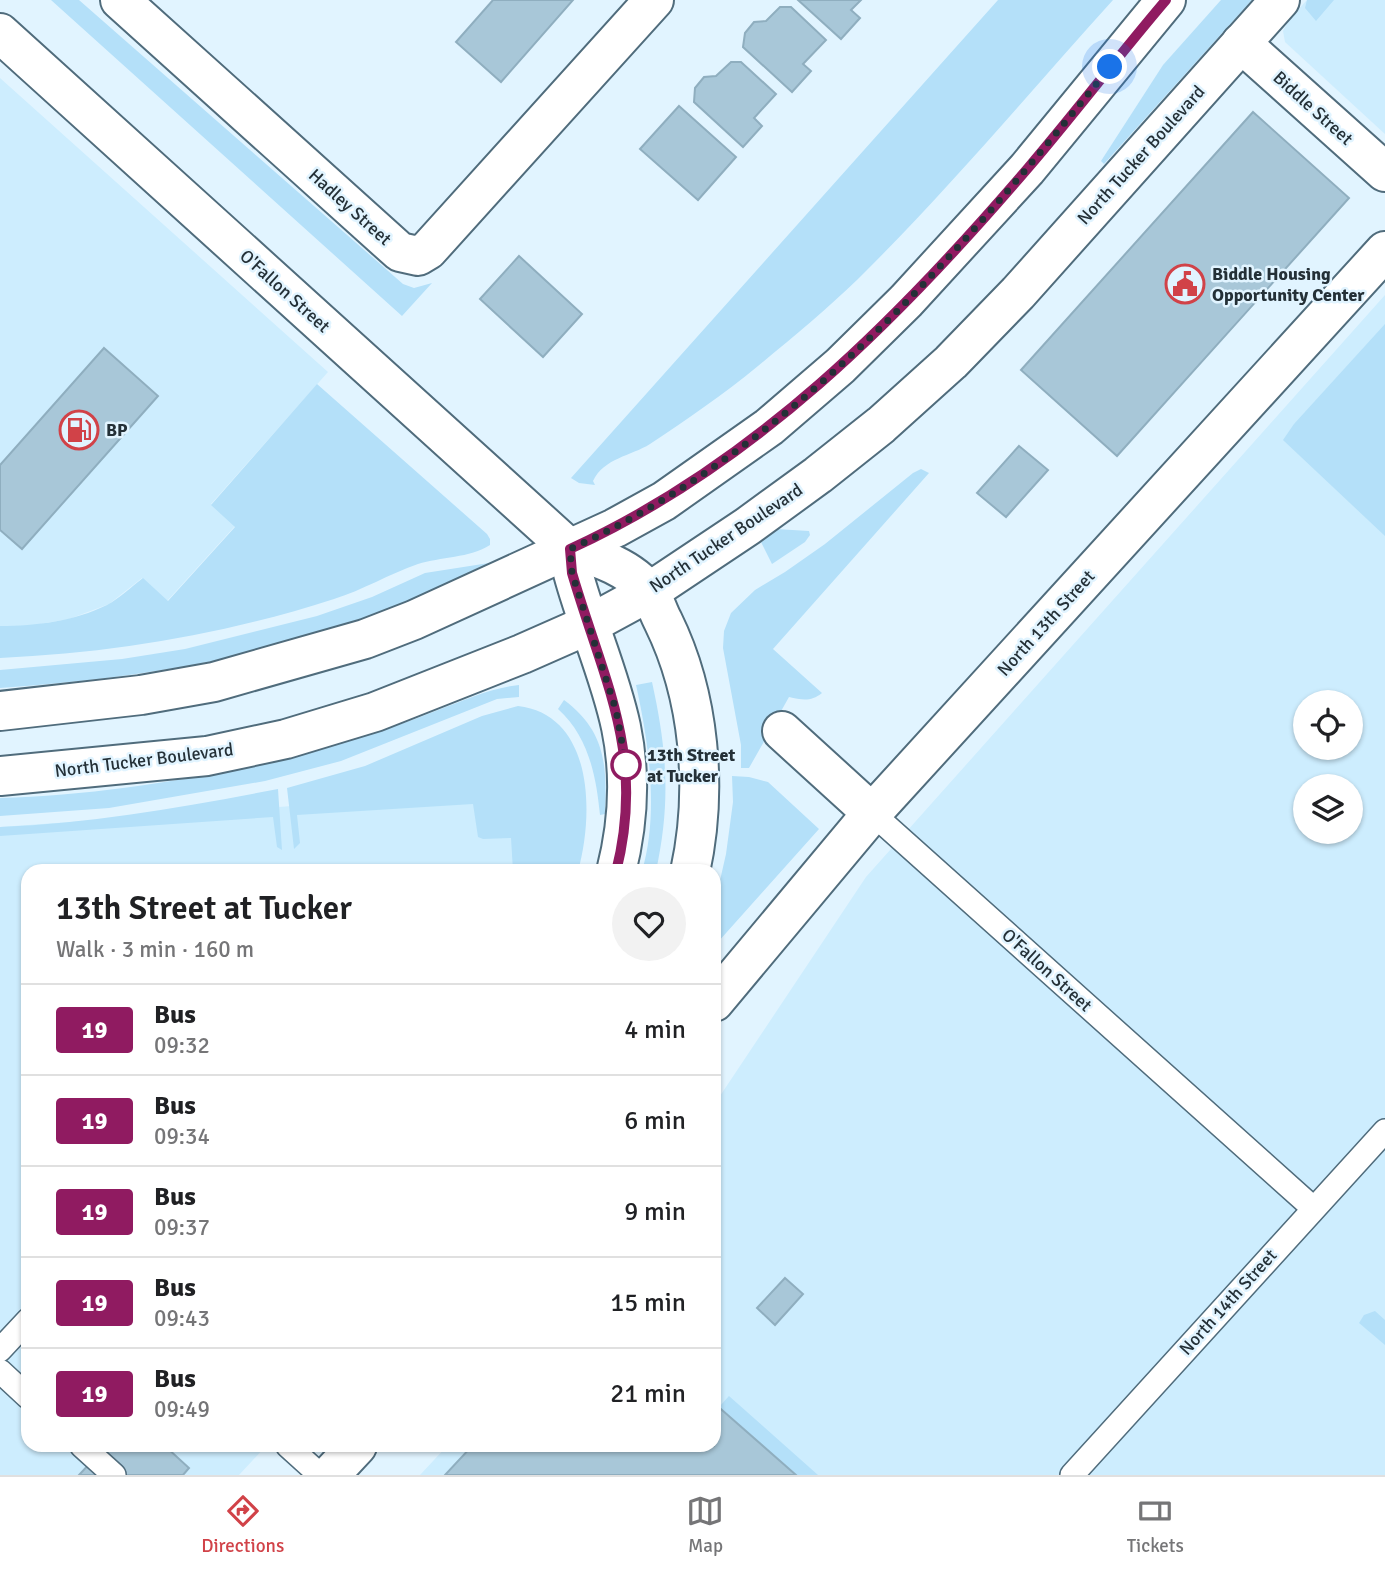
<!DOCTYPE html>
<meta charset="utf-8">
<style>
:root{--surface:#fff;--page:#f2f2f2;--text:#202124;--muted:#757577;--line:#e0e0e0;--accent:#d14248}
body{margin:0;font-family:Signika,sans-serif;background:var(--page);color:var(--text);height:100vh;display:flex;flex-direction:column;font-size:26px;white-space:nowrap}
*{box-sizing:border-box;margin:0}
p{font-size:23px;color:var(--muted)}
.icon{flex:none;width:38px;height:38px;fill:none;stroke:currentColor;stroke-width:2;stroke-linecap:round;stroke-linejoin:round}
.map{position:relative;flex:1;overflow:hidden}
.panel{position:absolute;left:21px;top:864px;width:700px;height:588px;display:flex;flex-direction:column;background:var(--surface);border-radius:21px;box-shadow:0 2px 5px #0004}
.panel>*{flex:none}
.badge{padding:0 14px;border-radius:5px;font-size:24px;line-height:46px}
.fabs{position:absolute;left:1293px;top:690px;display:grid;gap:14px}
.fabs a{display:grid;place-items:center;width:70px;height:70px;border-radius:50%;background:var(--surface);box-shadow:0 2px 5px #0004;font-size:35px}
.you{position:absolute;width:35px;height:35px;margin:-18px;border:5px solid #fff;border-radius:50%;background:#1a73e8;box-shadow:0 0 0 10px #1a73e833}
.map>.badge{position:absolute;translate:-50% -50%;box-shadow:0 0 0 4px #fff}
.round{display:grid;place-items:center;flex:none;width:74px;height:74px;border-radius:37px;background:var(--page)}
.head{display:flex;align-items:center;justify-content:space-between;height:119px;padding:0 35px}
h1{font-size:33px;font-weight:600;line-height:52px}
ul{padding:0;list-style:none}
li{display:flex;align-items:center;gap:21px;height:91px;padding:0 35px;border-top:2px solid var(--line)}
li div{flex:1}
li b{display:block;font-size:26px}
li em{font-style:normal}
li .badge{min-width:77px;font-weight:700;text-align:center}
.dock{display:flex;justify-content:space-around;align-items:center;height:98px;border-top:2px solid var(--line);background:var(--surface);font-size:19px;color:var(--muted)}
.dock a{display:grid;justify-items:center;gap:4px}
.dock .on{color:var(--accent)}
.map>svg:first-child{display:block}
.built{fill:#cdedfe;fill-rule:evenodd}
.green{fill:#b4e0f9}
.building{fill:#a8c7d8;stroke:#8faebf;stroke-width:2}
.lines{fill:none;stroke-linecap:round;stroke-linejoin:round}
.lane-casing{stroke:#506c7c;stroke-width:26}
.street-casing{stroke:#506c7c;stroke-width:42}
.primary-casing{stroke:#506c7c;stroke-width:42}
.lane{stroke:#fff;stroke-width:23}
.street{stroke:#fff;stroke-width:38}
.primary{stroke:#fff;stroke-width:38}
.line-casing{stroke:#fff;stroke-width:16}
.line{stroke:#901b61;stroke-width:10}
.walk{stroke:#243037;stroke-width:7;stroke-dasharray:0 12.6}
.stop-dot{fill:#fff;stroke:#901b61;stroke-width:3.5}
.labels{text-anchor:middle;stroke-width:5;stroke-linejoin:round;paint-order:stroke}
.street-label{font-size:18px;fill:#243037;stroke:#e1f4ff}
.poi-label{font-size:18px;font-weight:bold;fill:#243037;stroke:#e1f4ff;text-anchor:start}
.stop-label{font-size:18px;font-weight:bold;fill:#243037;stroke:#e1f4ff;text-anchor:start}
</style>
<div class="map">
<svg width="1385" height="1475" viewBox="0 0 1385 1475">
<rect width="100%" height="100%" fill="#e1f4ff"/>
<!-- built -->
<g class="built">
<polygon points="1307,0 1385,0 1385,134 1285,42 1283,31 1289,20"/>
<polygon points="0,78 328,372 211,504 235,526 167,601 142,578 109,604 69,619 29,626 0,626"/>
<path d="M1385,295V1475H420L447,1446H714V1105L866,877ZM1306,702H1351V747H1306ZM1306,786H1351V831H1306Z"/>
<polygon points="517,790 523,871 28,872 28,1446 266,1446 239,1475 0,1475 0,827"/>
</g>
<!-- green -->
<g class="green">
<polygon points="51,0 79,0 403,284 414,288 432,283 402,316"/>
<path d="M998,0H1113C1029,93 947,191 858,279C826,310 792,338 758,366C724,394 686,420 650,444C631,456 604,458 593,481L595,485L579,483L571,478Z"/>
<polygon points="1221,0 1252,0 1104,164 1101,161 1163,65"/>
<polygon points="1307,0 1334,0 1316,21 1305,8"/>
<polygon points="1385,324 1385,536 1283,440 1294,424"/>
<path d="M317,384L487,534L490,539V545C470,558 440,557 418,564C389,574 363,590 334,599C226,634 114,653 0,658V626C37,626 74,621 107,605C120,598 131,587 143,578L168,601L235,527L211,505Z"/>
<path d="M921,469L929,473L773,649L822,693C811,702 802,700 789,697L749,768H741V745L723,648L724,631L731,613L755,590L785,572L825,544L913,473Z"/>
<polygon points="776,529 809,531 810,535 805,542 772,564 760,540"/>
<path d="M489,563C450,581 412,602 372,617C252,661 127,679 0,688V670L122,659L185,649L317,616L372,597L425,573Z"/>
<path d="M652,682C667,750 671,802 656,871H642C659,814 649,743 636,685Z"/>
<path d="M519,685V697L497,699L341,761L265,781L109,808L0,816V798C112,795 239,773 347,741C378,732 408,722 438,710C465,700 490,688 519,685Z"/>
<path d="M564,700C606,731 607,766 605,814L600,815C596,776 589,737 558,709Z"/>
<path d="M518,706C594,715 594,815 578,871H513L511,838L483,839L478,837L473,804L297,815L300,843L294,849L287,788L365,766L482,716Z"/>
<polygon points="732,776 749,777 768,782 819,829 718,942 714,943 714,907 726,854 733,802"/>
<path d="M278,789L282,850L277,847L273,817L0,836V827C95,823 185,807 278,789Z"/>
<polygon points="1375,1311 1385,1320 1385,1345 1359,1323 1364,1315"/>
<polygon points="729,1396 818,1475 796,1475 719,1407"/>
</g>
<!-- building -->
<g class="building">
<polygon points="493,0 573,0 501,82 456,42"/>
<polygon points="798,0 861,0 851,10 860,18 841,39"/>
<polygon points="780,7 791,7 826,40 803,64 811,71 792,92 743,47 745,33 754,22 766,21"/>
<polygon points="731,62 741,62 776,94 754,118 762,126 743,147 694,102 695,88 704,77 716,76"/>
<polygon points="679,106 736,157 698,200 640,149"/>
<polygon points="1253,112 1349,198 1117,456 1021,370"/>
<polygon points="519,256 582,314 543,357 480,299"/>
<polygon points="104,348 158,396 22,549 0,530 0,465"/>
<polygon points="1019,446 1048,470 1006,517 977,493"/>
<polygon points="785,1278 803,1294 775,1325 757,1308"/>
<polygon points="714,1403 796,1475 445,1475 472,1446 714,1446"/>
<polygon points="106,1446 165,1446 189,1468 183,1475 79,1475"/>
</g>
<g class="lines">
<defs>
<g id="lane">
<polyline points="872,813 1313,1208"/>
<polyline points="0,1350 28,1320"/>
<polyline points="0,1371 28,1397"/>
<polyline points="82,1446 114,1475"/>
<polyline points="288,1446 320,1475"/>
<polyline points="1072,1475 1385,1131"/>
</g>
<g id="street">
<polyline points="120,0 400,252 418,256 428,250 654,0"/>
<polyline points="0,33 570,549"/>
<polyline points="1241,43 1385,172"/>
<polyline points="782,731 872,813"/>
<polyline points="714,1002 872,813 1385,251"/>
</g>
<g id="primary">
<path d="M570,549C598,557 631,568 649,592C655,600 658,612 663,621C700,696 708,790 690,872"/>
<path d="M570,549L573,573C587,625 610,675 621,727C631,775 628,825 616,872"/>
<polyline points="0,711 141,695 214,682 365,639 414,620 615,528 664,501 769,427 840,366 906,301 1027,169 1166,0"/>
<polyline points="0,776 207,756 286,739 375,712 522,654 590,624 649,592 748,526 818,475 881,425 951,362 1018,293 1280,0"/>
<polyline points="330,1475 357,1446"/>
</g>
</defs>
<!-- lane casing -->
<use href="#lane" class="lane-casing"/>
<!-- street casing -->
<use href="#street" class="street-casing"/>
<!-- primary casing -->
<use href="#primary" class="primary-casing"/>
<!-- lane -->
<use href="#lane" class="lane"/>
<!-- street -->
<use href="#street" class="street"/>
<!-- primary -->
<use href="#primary" class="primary"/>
</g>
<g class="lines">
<defs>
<path id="line" d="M616,872C646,754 604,682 572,573L570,549C754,465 898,320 1028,168C1075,113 1119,55 1166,0"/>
</defs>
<!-- line casing -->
<use href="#line" class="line-casing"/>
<!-- line -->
<use href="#line" class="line"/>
<!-- walk -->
<path class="walk" d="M626,765L616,710L572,573L570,549C794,447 959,255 1110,67"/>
</g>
<!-- icons -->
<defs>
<symbol id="civic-ring" viewBox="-11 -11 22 22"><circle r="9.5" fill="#e1f4ff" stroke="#d14248" stroke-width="1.5"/><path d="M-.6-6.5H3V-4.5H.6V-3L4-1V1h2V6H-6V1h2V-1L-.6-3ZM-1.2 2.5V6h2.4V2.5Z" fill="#d14248"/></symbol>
<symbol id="fuel-ring" viewBox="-11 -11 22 22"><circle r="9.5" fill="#e1f4ff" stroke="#d14248" stroke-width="1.5"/><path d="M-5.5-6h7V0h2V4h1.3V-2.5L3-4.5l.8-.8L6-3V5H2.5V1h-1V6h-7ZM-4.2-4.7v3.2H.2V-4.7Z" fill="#d14248"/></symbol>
</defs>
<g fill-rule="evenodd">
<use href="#civic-ring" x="1163" y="262" width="44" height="44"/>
<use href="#fuel-ring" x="57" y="408" width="44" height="44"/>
</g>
<!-- markers -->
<circle class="stop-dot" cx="626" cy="765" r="14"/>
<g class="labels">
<!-- street labels -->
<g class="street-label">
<text transform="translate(1313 108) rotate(42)" y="6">Biddle Street</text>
<text transform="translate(1141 155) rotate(-48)" y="6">North Tucker Boulevard</text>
<text transform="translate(350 207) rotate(42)" y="6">Hadley Street</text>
<text transform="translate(285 291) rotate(42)" y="6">O'Fallon Street</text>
<text transform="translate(726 538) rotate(-34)" y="6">North Tucker Boulevard</text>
<text transform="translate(1046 623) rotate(-48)" y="6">North 13th Street</text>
<text transform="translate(144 760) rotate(-7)" y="6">North Tucker Boulevard</text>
<text transform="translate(1047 970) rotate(42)" y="6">O'Fallon Street</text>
<text transform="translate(1228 1302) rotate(-48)" y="6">North 14th Street</text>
</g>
<!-- poi labels -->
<g class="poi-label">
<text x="1212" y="280">Biddle Housing<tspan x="1212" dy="21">Opportunity Center</tspan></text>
<text x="106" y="436">BP</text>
</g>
<!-- stop labels -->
<g class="stop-label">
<text x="647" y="761">13th Street<tspan x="647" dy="21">at Tucker</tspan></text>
</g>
</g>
</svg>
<div class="fabs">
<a><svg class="icon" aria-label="locate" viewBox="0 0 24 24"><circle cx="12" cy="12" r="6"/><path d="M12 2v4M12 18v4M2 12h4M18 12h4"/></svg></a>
<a><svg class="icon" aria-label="layers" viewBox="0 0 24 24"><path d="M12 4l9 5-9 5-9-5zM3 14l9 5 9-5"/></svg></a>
</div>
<div class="you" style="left:1110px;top:67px"></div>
<section class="panel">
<div class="head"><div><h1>13th Street at Tucker</h1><p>Walk · 3 min · 160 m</p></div><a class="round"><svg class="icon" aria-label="heart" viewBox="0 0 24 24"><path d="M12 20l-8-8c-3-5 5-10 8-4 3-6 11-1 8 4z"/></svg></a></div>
<ul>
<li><span class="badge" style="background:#901b61;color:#fff">19</span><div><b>Bus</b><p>09:32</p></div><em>4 min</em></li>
<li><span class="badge" style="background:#901b61;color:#fff">19</span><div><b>Bus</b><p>09:34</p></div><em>6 min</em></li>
<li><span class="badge" style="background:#901b61;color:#fff">19</span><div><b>Bus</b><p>09:37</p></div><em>9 min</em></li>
<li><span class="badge" style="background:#901b61;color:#fff">19</span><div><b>Bus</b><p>09:43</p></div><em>15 min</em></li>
<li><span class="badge" style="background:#901b61;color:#fff">19</span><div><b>Bus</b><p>09:49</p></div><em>21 min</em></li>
</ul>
</section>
</div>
<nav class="dock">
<a class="on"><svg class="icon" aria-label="directions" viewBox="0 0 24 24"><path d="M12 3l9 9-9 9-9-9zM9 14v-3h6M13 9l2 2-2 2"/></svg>Directions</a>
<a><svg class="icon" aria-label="map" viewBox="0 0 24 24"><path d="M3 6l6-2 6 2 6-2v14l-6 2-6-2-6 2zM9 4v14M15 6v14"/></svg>Map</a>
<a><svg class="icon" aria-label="tickets" viewBox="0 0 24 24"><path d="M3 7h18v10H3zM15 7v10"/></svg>Tickets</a>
</nav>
